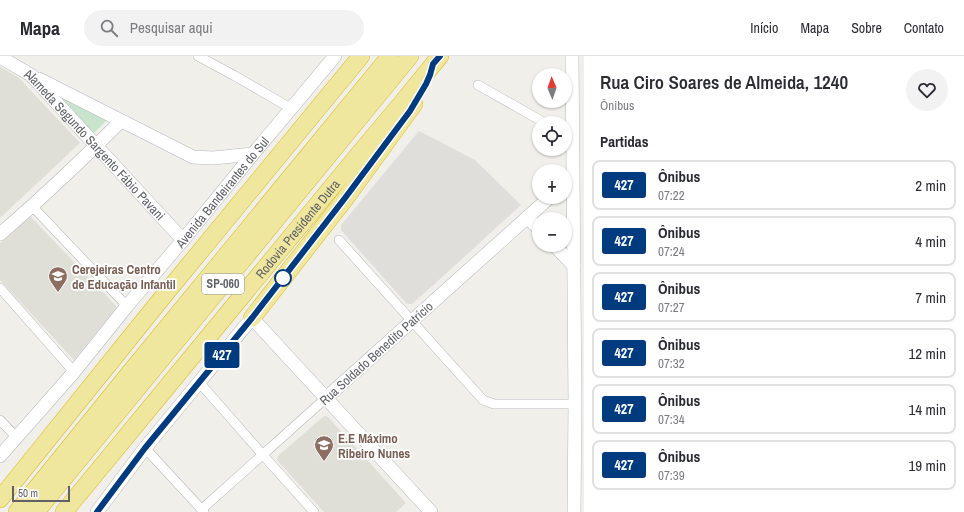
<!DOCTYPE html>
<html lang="pt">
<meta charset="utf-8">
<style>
:root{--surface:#fff;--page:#f2f2f3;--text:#2b2b33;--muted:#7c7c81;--line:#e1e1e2}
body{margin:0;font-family:"Archivo Narrow",sans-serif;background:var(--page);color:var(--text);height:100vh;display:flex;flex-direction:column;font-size:15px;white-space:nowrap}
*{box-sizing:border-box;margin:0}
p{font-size:13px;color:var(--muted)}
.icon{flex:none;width:22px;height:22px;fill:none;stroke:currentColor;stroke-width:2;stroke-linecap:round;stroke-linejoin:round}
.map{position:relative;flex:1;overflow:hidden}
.details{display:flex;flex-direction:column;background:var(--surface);width:380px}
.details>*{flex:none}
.badge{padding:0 8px;border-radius:3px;font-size:14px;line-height:26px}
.needle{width:26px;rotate:358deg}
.tools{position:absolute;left:532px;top:12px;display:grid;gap:8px}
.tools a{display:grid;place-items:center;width:40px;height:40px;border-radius:50%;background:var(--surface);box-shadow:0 1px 3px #0004;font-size:20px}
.scale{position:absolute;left:12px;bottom:10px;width:58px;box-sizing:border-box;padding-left:4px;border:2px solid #606267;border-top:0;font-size:11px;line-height:14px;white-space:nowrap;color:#606267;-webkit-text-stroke:3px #fff;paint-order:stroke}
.map>.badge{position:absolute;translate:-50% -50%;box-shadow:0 0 0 2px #fff}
h2{padding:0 16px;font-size:15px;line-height:36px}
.round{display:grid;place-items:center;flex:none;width:42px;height:42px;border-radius:21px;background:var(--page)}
.head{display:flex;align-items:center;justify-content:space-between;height:68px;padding:0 16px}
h1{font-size:19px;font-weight:600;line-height:30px}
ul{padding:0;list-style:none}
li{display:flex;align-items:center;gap:12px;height:50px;margin:0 8px 6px;padding:0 8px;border:2px solid var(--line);border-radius:8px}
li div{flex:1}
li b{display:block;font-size:15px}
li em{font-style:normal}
li .badge{min-width:44px;font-weight:700;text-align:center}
header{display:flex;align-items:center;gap:24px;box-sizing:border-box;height:56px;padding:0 20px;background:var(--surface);border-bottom:1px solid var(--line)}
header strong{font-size:19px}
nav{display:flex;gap:22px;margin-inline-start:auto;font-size:14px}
.search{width:280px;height:36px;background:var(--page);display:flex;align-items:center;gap:10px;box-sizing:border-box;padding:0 14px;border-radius:22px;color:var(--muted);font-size:15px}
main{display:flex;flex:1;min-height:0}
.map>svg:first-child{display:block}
.industrial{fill:#dfdedb}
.education{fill:#dfded7}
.green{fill:#c9e4cd}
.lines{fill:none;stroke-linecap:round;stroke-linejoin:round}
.street-casing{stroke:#b6b7bb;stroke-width:10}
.secondary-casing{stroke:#b7b9be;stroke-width:14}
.highway-casing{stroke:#dbba1e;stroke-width:18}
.street{stroke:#fff;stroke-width:9}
.secondary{stroke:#fff;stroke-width:13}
.highway{stroke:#f0e79f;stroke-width:17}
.line-casing{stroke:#fff;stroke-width:9}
.line{stroke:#003b80;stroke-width:6}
.stop-dot{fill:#fff;stroke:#003b80;stroke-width:2}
.labels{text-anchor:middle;stroke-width:3.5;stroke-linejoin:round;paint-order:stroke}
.shield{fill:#fff;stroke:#909195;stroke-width:1}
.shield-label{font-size:12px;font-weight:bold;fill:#606267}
.street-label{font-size:13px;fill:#606267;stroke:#fff}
.education-label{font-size:13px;font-weight:bold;fill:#785e54;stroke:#fff;text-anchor:start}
</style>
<header>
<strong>Mapa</strong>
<div class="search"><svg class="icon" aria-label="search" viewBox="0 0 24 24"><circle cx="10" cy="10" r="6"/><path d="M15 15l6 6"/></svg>Pesquisar aqui</div>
<nav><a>Início</a><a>Mapa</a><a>Sobre</a><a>Contato</a></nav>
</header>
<main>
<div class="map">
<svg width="584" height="456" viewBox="0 0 584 456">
<rect width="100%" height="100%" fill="#f0efe9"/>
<!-- industrial -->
<polygon class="industrial" points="419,75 475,104 521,149 429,233 412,248 407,248 341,174 341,169"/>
<!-- education -->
<g class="education">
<polygon points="0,11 18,21 80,87 0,162"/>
<polygon points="29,159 117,251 74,304 0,224 0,187"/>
<polygon points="325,360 328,361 406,447 396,456 324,456 277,404 278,400 323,361"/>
</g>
<!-- green -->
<polygon class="green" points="58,40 108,63 93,78"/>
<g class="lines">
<defs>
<g id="street">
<polyline points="198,0 235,20 292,53"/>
<polyline points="478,29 545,67"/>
<polyline points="32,150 127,250"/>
<polyline points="339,184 483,344 494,348 575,348"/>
<polyline points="0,232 74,316"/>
<polyline points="199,326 263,399 314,456"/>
<polyline points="0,364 16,381"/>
<polyline points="145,392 204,456"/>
<polyline points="202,453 326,342"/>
</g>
<g id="secondary">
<polyline points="572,0 575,348 574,456"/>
<path id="s1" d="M0,1L31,19L183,184"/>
<polyline points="39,23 193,101 213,102 253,98"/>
<polyline points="527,161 539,173"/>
<path d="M0,178C42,142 82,104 121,65"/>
<polyline points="554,189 574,210"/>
<polyline points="326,342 550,141"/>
<path id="s2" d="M0,400L74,316L127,250L183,184L253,98L335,0"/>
<polyline points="97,456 145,392 252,262 431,456"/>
</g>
<g id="highway">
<polyline points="252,262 345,143 414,48"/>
<polyline points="0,443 166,237 361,0"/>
<polyline points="17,456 132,314 390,0"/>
<polyline points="36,456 410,0"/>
<path id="s3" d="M64,456L359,98L401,48L440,0"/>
</g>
</defs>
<!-- street casing -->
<use href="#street" class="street-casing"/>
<!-- secondary casing -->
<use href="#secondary" class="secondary-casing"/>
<!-- highway casing -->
<use href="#highway" class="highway-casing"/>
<!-- street -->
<use href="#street" class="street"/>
<!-- secondary -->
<use href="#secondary" class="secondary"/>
<!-- highway -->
<use href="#highway" class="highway"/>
</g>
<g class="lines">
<defs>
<polyline id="line" points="97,456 145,392 252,262 345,142 410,55 426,28 430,19 433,8 440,0"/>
</defs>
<!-- line casing -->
<use href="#line" class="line-casing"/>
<!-- line -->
<use href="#line" class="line"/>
</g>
<!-- icons -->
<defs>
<symbol id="school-pin" viewBox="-11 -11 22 30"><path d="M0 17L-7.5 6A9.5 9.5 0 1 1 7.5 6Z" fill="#8d6e63" stroke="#fff"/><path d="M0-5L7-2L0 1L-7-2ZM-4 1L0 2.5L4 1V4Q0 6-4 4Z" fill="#fff"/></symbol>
</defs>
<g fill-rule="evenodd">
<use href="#school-pin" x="47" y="209" width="22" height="30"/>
<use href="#school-pin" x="313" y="378" width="22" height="30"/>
</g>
<!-- markers -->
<circle class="stop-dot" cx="283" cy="222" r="8"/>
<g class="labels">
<!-- shield labels -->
<rect class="shield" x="202" y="218" width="42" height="20" rx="3"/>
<g class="shield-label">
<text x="223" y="232">SP-060</text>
</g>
<!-- street labels -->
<g class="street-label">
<text dy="5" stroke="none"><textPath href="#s1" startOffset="130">Alameda Segundo Sargento Fábio Pavani</textPath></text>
<text dy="5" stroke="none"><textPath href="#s2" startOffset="345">Avenida Bandeirantes do Sul</textPath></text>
<text dy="5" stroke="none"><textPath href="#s3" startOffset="367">Rodovia Presidente Dutra</textPath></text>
<text transform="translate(376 297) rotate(-42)" y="5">Rua Soldado Benedito Patrício</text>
</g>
<!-- education labels -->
<g class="education-label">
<text x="72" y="218">Cerejeiras Centro<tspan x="72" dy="15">de Educação Infantil</tspan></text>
<text x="338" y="387">E.E Máximo<tspan x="338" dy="15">Ribeiro Nunes</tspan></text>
</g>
</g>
</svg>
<div class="tools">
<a><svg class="needle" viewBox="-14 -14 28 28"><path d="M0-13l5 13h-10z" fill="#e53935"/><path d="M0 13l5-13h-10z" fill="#7c7c81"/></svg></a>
<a><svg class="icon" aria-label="locate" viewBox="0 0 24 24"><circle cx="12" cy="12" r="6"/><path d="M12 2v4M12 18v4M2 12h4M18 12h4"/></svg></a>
<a>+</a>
<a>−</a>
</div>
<div class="scale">50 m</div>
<b class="badge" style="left:222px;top:299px;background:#003b80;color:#fff">427</b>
</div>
<section class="details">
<div class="head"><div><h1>Rua Ciro Soares de Almeida, 1240</h1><p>Ônibus</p></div><a class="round"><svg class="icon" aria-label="heart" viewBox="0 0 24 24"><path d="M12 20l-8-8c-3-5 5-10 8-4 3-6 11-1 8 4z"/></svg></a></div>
<h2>Partidas</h2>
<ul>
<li><span class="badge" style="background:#003b80;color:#fff">427</span><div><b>Ônibus</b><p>07:22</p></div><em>2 min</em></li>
<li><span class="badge" style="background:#003b80;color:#fff">427</span><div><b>Ônibus</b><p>07:24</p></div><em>4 min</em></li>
<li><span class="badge" style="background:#003b80;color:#fff">427</span><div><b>Ônibus</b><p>07:27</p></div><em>7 min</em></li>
<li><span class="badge" style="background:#003b80;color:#fff">427</span><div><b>Ônibus</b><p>07:32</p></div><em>12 min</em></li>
<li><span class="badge" style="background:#003b80;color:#fff">427</span><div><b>Ônibus</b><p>07:34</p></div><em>14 min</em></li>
<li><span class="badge" style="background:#003b80;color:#fff">427</span><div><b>Ônibus</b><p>07:39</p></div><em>19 min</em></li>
</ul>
</section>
</main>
